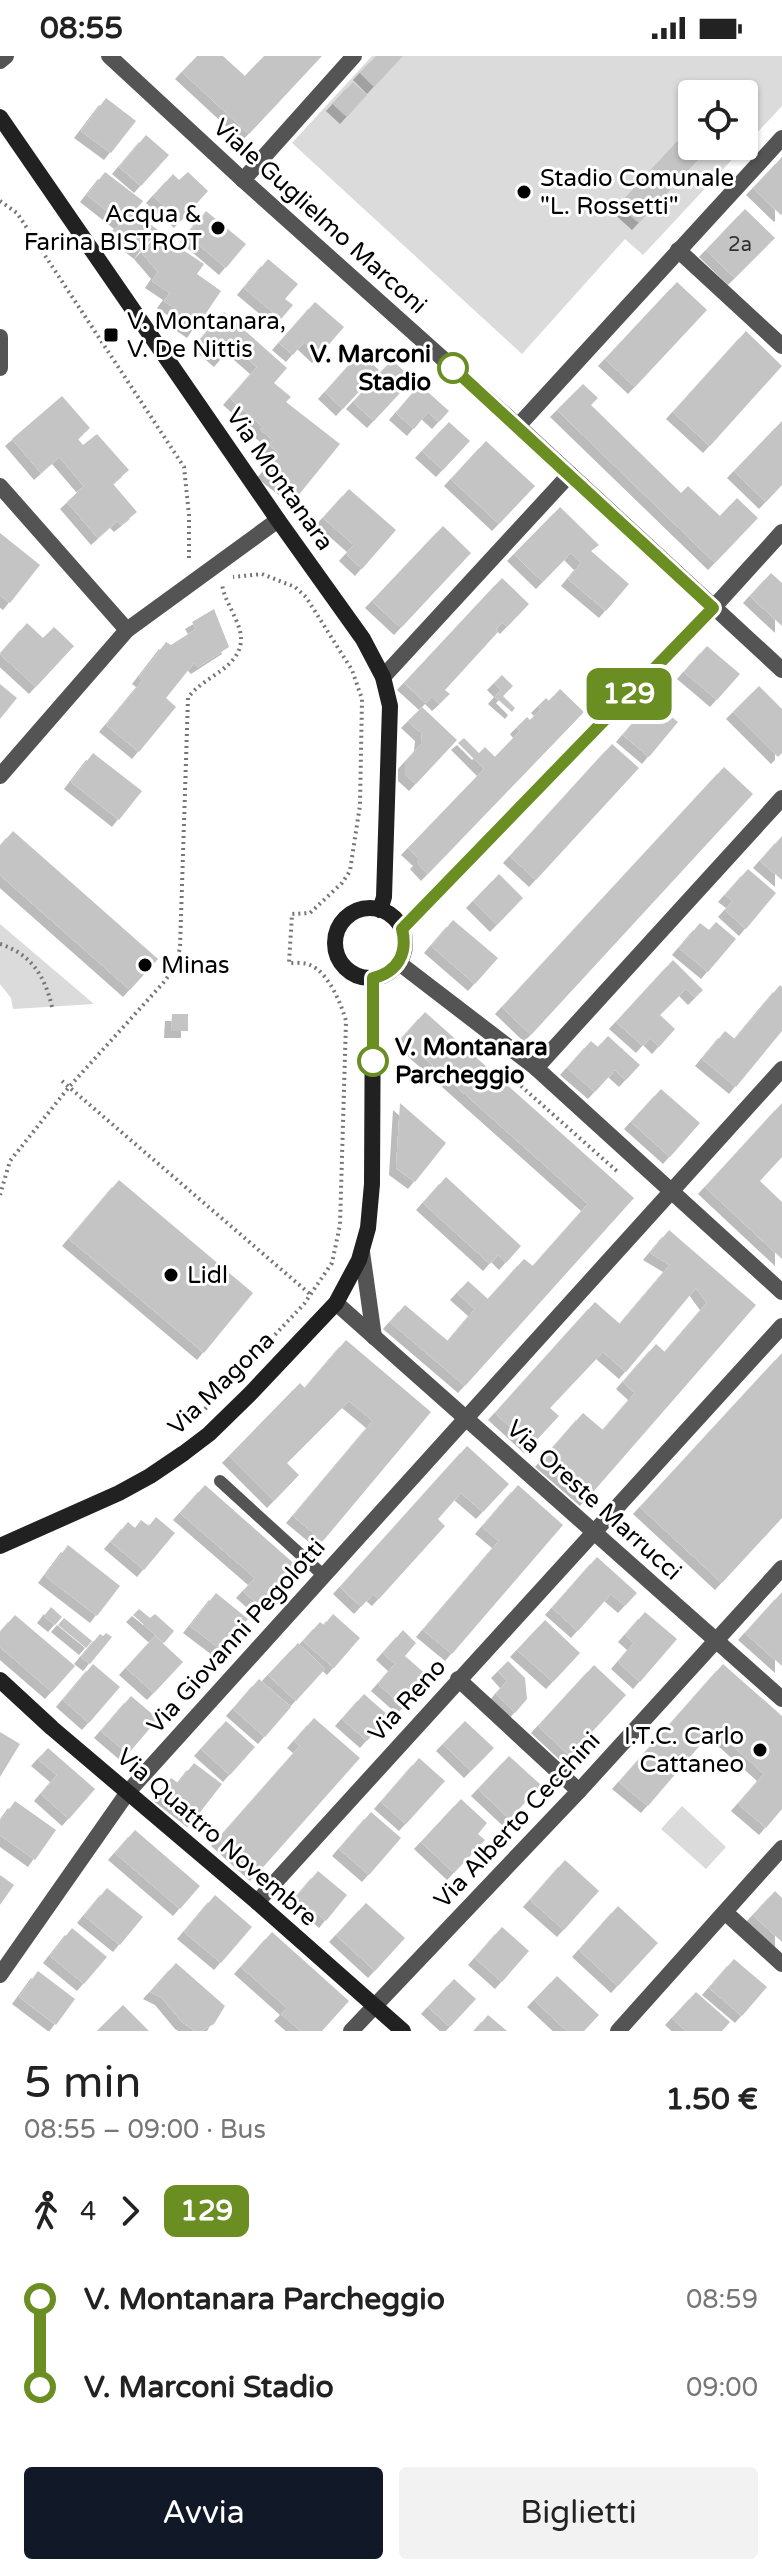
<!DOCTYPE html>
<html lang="it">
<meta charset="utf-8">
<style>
:root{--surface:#fff;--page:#f2f2f2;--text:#222;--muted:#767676;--accent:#111827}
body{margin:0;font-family:"Varela Round",sans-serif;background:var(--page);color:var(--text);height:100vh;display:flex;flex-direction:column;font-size:30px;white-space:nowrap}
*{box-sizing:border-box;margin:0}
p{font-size:26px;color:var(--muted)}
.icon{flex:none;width:44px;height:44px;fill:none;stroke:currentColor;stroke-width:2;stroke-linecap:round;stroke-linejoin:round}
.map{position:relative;height:1975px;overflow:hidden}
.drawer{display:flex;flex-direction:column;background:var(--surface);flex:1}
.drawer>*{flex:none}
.badge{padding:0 16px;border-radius:12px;font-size:28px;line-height:52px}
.fabs{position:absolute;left:678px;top:24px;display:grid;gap:16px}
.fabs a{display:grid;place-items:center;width:80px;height:80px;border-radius:8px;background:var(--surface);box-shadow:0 2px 6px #0004;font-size:40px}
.map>.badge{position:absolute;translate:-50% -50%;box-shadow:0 0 0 4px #fff}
.legs{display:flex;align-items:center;gap:12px;height:88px;padding:0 24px;font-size:26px}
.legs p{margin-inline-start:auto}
.summary{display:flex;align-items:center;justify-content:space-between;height:136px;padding:0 24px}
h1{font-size:44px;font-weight:600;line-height:60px}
.button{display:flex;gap:16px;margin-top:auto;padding:16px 24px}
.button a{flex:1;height:92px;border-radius:8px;background:var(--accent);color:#fff;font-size:32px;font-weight:600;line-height:92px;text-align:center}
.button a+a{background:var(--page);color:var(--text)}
ul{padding:0 24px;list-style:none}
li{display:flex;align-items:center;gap:28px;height:88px;font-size:30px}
li i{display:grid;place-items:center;width:12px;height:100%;margin:0 10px;background:currentColor}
li i::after{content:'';width:20px;height:20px;margin:-10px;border:6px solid;border-radius:50%;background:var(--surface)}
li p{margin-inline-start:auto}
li:first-child i{background:linear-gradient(#0000 50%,currentColor 0)}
li:last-child i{background:linear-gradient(currentColor 50%,#0000 0)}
.status{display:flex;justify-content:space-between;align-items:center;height:56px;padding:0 40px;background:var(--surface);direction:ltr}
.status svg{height:22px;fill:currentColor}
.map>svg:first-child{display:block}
.green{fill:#dbdbdb;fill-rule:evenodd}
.building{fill:#c4c4c4;filter:url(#shadow)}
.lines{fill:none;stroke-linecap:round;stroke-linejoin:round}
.path{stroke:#767676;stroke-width:4;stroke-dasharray:2 4;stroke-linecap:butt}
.service{stroke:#545454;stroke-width:12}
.minor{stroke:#545454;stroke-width:16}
.secondary{stroke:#212121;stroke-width:16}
.line-1-casing{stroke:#fff;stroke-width:18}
.line-1{stroke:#6b8e23;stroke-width:12}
.poi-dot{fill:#000;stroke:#fff;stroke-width:3}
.stop-1-dot{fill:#fff;stroke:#6b8e23;stroke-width:4}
.labels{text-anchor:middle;stroke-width:6;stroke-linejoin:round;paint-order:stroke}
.number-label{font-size:20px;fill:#313131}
.poi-label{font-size:24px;fill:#000;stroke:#fff;text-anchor:start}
.street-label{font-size:24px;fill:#000;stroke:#fff}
.stop-label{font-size:24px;font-weight:bold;fill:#000;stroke:#fff;text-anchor:end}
</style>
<div class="status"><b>08:55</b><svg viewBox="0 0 49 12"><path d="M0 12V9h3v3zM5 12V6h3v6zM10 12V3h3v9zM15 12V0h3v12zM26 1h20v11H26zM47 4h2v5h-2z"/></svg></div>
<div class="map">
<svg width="782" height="1975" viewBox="0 0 782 1975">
<defs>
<filter id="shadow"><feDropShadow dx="-7" dy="7" stdDeviation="0" flood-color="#0004"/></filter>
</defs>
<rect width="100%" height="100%" fill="#fff"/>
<!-- green -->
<g class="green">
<path d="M372,0H782V50L643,199L625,183L522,298L292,87ZM692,38H744V90H692Z"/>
<polygon points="0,868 94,948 13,953 11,942 0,928"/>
<polygon points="682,1750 726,1791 706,1813 661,1773"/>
</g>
<!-- building -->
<g class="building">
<polygon points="197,0 223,0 245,20 264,0 322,0 249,78 182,16"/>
<polygon points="376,0 403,0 374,31 360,17"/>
<polygon points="353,26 367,39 347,61 333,48"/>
<polygon points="106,42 136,65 111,97 81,75"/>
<polygon points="692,70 692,90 711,90 639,167 619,149"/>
<polygon points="146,79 169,99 141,130 119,111"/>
<polygon points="782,101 782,158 781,159 753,132"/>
<polygon points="105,116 143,145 134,156 158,174 141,196 114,175 121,166 87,139"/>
<polygon points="188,116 208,135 181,165 153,140 173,118 179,124"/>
<polygon points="745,153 775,182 735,222 706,194"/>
<polygon points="206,155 246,188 226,212 187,179"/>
<polygon points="159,178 204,208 197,218 221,235 194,275 178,264 183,258 164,245 170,237 152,225 158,216 141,196"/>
<polygon points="268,203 298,228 285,243 293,249 281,263 244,232"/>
<polygon points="677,226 707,254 635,331 605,303"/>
<polygon points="315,246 344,271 319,300 304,286 293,299 279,287"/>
<polygon points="224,256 287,312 274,327 291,341 286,346 340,388 297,441 264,415 279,397 269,389 273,384 260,373 264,372 230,342 257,311 233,290 221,304 199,285"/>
<polygon points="746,275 782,310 710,390 673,356"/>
<polygon points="360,297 379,314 343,353 325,336"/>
<polygon points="392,304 413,323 374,365 353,346"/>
<polygon points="583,328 598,342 591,349 681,437 688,430 720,460 737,442 758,462 715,507 557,354"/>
<polygon points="420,329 449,355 439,366 428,356 414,373 396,357"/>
<polygon points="62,340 90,372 78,383 83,389 97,378 129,414 113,428 137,456 121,469 117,465 98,482 67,446 84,430 59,401 41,417 12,383"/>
<polygon points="782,365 782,429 766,446 734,415"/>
<polygon points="449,366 470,385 443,414 422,395"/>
<polygon points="486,385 535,430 499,468 451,423"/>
<polygon points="349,433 396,474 362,513 346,498 354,489 323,462"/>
<polygon points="560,451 599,489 591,495 629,528 606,555 568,523 581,507 571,497 543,526 514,498"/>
<polygon points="443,470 471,497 401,572 372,545"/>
<polygon points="0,477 40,509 10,547 0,539"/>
<polygon points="771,517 782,527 782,570 750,540"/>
<polygon points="502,522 529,548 507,571 502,566 496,573 498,576 445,634 450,638 439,648 432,641 426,647 404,627"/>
<polygon points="214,553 229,591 198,611 194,607 166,642 176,651 139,696 106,669 143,624 139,621 166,586 171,589 196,573 192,566"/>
<polygon points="27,567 43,582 54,571 74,590 36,631 0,598"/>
<polygon points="707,590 740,618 717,644 684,616"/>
<polygon points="502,619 513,630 503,640 515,652 512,656 495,641 501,634 494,627"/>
<polygon points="0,628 17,642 0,663"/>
<polygon points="759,630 782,653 782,697 778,701 733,656"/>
<polygon points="560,633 584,656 428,818 417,806 420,803 408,792 484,713 458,687 464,682 479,697 485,691 495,701 520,675 517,671 527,661 530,664 541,653 538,650 546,642 549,645"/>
<polygon points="658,650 678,666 649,701 623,679 646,652 652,657"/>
<polygon points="422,651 457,684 416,728 405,718 405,706 421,688 422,678 408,665"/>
<polygon points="612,688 639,712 536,824 510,800"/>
<polygon points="93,697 142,735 119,764 71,726"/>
<polygon points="724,711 753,738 531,979 502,951"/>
<polygon points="13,775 158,903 130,934 0,819 0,790"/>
<polygon points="782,780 782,824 760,805"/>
<polygon points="748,813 776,837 746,873 725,854 733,845 725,839"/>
<polygon points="499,818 523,842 497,869 473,845"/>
<polygon points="453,864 498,902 475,928 431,890"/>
<polygon points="716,866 736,883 708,916 679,892 700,867 709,874"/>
<polygon points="673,904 703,934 695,942 686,933 660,959 675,973 659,991 650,982 643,990 616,966"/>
<polygon points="780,929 782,931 782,975 736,1031 702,1003 725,975 735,983"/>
<polygon points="425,956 634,1142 465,1330 390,1266 405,1249 448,1285 475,1253 457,1237 468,1225 488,1243 524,1203 533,1210 588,1148 402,982"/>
<polygon points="172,958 188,958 188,975 171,975"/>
<polygon points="608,980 640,1009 626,1024 615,1014 595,1036 567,1012 591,985 598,991"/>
<polygon points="661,1033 700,1067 670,1101 631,1066"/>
<polygon points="400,1047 446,1087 415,1126 396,1112"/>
<polygon points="782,1047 782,1101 760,1125 782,1146 782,1203 705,1131"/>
<polygon points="446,1121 521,1190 506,1207 498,1199 490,1208 423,1147"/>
<polygon points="119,1124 253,1237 204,1297 69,1183"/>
<polygon points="669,1174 756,1249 587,1443 542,1404 583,1357 603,1374 635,1337 623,1326 656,1288 665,1296 707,1247 696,1232 626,1316 603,1296 550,1352 559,1360 531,1390 495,1357 595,1246 620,1268 670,1209 650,1197"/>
<polygon points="346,1284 431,1356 323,1485 293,1460 373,1365 349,1345 287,1407 299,1419 274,1445 229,1400 300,1327 305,1332"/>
<polygon points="782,1297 782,1462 722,1527 640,1451"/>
<polygon points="467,1390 509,1428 483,1456 461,1437 438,1463 445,1470 379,1543 373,1538 361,1551 340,1531"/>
<polygon points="205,1429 298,1511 262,1552 243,1535 255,1522 180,1457"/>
<polygon points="518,1429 563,1469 452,1598 423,1574 499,1485 482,1471"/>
<polygon points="156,1461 175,1477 144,1514 111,1486 128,1466 135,1472 141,1464 149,1470"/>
<polygon points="68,1489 120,1530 97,1560 45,1520"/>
<polygon points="597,1501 637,1537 625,1550 611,1538 578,1575 552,1552"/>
<polygon points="782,1536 782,1610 745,1577"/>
<polygon points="216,1537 248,1563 223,1595 190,1570"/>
<polygon points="51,1551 62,1561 55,1569 44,1560"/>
<polygon points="139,1553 150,1562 155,1558 174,1575 164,1587 133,1559"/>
<polygon points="645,1556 677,1583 640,1626 618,1606 634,1587 625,1579"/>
<polygon points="333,1558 360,1582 334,1612 303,1585 320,1566 324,1569"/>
<polygon points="15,1559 75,1610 52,1636 0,1591 0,1576"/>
<polygon points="64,1562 92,1585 86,1592 58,1569"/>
<polygon points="545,1564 580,1597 553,1626 517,1594"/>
<polygon points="403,1574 416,1587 405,1600 430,1622 404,1651 378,1628 395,1608 383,1597"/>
<polygon points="106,1577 112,1581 90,1608 81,1601 100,1578 103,1580"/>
<polygon points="155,1580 183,1606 154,1637 126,1612"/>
<polygon points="298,1587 325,1613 296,1645 268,1619"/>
<polygon points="508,1605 525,1622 527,1643 515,1657 496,1638 507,1625 498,1615"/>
<polygon points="93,1608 120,1631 89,1667 63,1644"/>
<polygon points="723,1608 782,1660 782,1753 766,1772 738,1748 764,1718 714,1673 648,1750 619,1726"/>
<polygon points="594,1609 626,1639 570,1700 538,1670"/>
<polygon points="259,1623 291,1651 265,1681 233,1653"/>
<polygon points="364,1638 389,1660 367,1685 342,1663"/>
<polygon points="131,1640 158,1663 128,1698 101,1675"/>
<polygon points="314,1662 360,1702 257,1818 218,1783 300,1690 294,1685"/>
<polygon points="226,1665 255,1691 230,1719 201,1693"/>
<polygon points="465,1665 494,1692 471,1715 443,1688"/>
<polygon points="0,1676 20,1688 0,1721"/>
<polygon points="48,1692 95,1733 69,1763 41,1738 57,1719 38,1703"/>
<polygon points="509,1700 541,1729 510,1763 478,1733"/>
<polygon points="419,1702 445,1725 406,1768 381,1746"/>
<polygon points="194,1707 222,1728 194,1764 159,1737 171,1722 178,1727"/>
<polygon points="461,1743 487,1767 478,1778 485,1784 454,1817 421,1786"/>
<polygon points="15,1745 56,1774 35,1804 0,1779 0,1766"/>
<polygon points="371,1756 401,1782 369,1819 339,1793"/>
<polygon points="135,1774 200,1830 180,1853 115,1797"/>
<polygon points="565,1804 599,1835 564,1874 530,1844"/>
<polygon points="318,1815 347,1839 326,1865 297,1840"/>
<polygon points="0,1819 14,1829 0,1849"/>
<polygon points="107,1832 143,1861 120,1889 84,1860"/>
<polygon points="775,1835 782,1842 782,1886 753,1859"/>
<polygon points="215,1839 252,1871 221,1907 184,1876"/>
<polygon points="366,1847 405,1882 375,1915 336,1879"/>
<polygon points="618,1850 658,1887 618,1930 579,1894"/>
<polygon points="502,1871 529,1895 502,1926 475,1902"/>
<polygon points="72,1872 107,1901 84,1928 50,1900"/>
<polygon points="272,1876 349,1945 322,1975 301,1975 281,1958 287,1952 241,1911"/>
<polygon points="734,1903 767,1931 742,1960 709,1932"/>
<polygon points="176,1907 225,1950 214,1968 201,1975 195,1975 182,1966 162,1942 150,1936"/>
<polygon points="38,1915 75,1943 56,1969 19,1941"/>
<polygon points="557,1920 599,1959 584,1975 567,1975 534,1944"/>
<polygon points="454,1923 476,1943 450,1971 428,1951"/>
<polygon points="696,1936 730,1966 722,1975 686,1975 672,1962"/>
<polygon points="123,1949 149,1975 97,1975"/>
<polygon points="488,1959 507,1975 474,1975"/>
</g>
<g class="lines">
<!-- path -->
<g class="path">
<polyline points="0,145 17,157 184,411 189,459 189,505"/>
<path d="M0,888C31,898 45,920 52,951"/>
<polyline points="503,1014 619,1117"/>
<polyline points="62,1025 311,1239"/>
<path d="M0,1139L10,1105L69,1031L164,926L175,911L180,892L188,642C203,619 248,611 240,575C236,559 223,542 222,527"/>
<path d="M205,1353L304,1248L332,1207L340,1169L346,965C341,947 328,916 310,909C304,906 295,907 289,907L292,858L310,857L342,827L350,815L360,749L362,643L352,614L306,541L295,531L262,518L233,521"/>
</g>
<!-- service -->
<polyline class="service" points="220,1425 323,1519"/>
<!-- minor -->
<g class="minor">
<polyline points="109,0 243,124 518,370 782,614"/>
<polyline points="0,5 6,0"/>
<polyline points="243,124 354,0"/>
<polyline points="678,194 782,290"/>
<polyline points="0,281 0,312"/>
<polyline points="518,370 782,82"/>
<polyline points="0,430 127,574"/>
<polyline points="383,621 570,418"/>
<polyline points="0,720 127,574 278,464"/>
<polyline points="402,873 713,552 782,476"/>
<polyline points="399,907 536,1012 782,1236"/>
<polyline points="536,1012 782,742"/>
<polyline points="362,1196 374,1281"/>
<polyline points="336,1247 782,1643"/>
<polyline points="458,1623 579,1735"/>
<polyline points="257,1846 782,1270"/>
<polyline points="726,1857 782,1908"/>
<polyline points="0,1919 128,1736 782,1013"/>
<polyline points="351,1975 579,1735 782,1512"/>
<polyline points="618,1975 782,1792"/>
</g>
<!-- secondary -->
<g class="secondary">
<polyline points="0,61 278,464 363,583 383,621 390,650 384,841 380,854"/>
<circle cx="370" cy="887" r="35"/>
<polyline points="0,1490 119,1437 150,1420 184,1397 209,1378 250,1338 336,1247 359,1204 368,1172 372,1128 373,922"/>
<polyline points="0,1624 52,1672 257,1846 403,1975"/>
</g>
</g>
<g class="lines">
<defs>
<path id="line-1" d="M373,1005V922C398,916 408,897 402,873L713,552L453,312"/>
</defs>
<!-- line-1 casing -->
<use href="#line-1" class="line-1-casing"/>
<!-- line-1 -->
<use href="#line-1" class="line-1"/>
</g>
<!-- markers -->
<g class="poi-dot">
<circle cx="524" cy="136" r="8"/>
<circle cx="218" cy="172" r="8"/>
<rect x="103" y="271" width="16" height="16" rx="4"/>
<circle cx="145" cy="909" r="8"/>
<circle cx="171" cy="1219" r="8"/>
<circle cx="760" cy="1694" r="8"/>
</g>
<g class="stop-1-dot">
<circle cx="453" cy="312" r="14"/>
<circle cx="373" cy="1005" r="14"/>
</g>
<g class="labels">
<!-- number labels -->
<g class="number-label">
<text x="740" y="195">2a</text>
</g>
<!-- poi labels -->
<g class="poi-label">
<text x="540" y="130">Stadio Comunale<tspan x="540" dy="28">"L. Rossetti"</tspan></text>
<text x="202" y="166" text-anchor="end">Acqua &amp;<tspan x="202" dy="28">Farina BISTROT</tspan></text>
<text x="127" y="273">V. Montanara,<tspan x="127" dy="28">V. De Nittis</tspan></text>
<text x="161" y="917">Minas</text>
<text x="187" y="1227">Lidl</text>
<text x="744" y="1688" text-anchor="end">I.T.C. Carlo<tspan x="744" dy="28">Cattaneo</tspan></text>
</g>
<!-- street labels -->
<g class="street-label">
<text transform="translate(320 160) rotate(42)" y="8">Viale Guglielmo Marconi</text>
<text transform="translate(280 423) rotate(55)" y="8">Via Montanara</text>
<text transform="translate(221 1327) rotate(-44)" y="8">Via Magona</text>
<text transform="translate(594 1444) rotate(42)" y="8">Via Oreste Marrucci</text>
<text transform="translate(236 1580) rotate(-48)" y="8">Via Giovanni Pegolotti</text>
<text transform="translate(407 1644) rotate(-48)" y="8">Via Reno</text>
<text transform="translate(517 1764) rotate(-47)" y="8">Via Alberto Cecchini</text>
<text transform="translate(217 1781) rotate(41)" y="8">Via Quattro Novembre</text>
</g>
<!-- stop labels -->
<g class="stop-label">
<text x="431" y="306">V. Marconi<tspan x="431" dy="28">Stadio</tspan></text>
<text x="395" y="999" text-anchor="start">V. Montanara<tspan x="395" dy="28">Parcheggio</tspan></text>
</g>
</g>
</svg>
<div class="fabs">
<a><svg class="icon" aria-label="locate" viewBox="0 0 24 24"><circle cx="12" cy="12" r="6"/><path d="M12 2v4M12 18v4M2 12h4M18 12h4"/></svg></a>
</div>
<b class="badge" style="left:629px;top:638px;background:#6b8e23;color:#fff">129</b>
</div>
<section class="drawer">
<div class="summary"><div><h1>5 min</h1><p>08:55 – 09:00 · Bus</p></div><b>1.50 €</b></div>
<div class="legs"><svg class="icon" aria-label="walk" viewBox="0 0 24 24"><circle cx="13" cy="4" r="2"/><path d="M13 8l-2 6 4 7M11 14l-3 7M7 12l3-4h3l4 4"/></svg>4<svg class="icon" aria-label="forward" viewBox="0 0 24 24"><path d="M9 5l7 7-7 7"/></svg><b class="badge" style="background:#6b8e23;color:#fff">129</b></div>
<ul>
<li><i style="color:#6b8e23"></i><b>V. Montanara Parcheggio</b><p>08:59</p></li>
<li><i style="color:#6b8e23"></i><b>V. Marconi Stadio</b><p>09:00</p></li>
</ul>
<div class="button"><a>Avvia</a><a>Biglietti</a></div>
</section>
